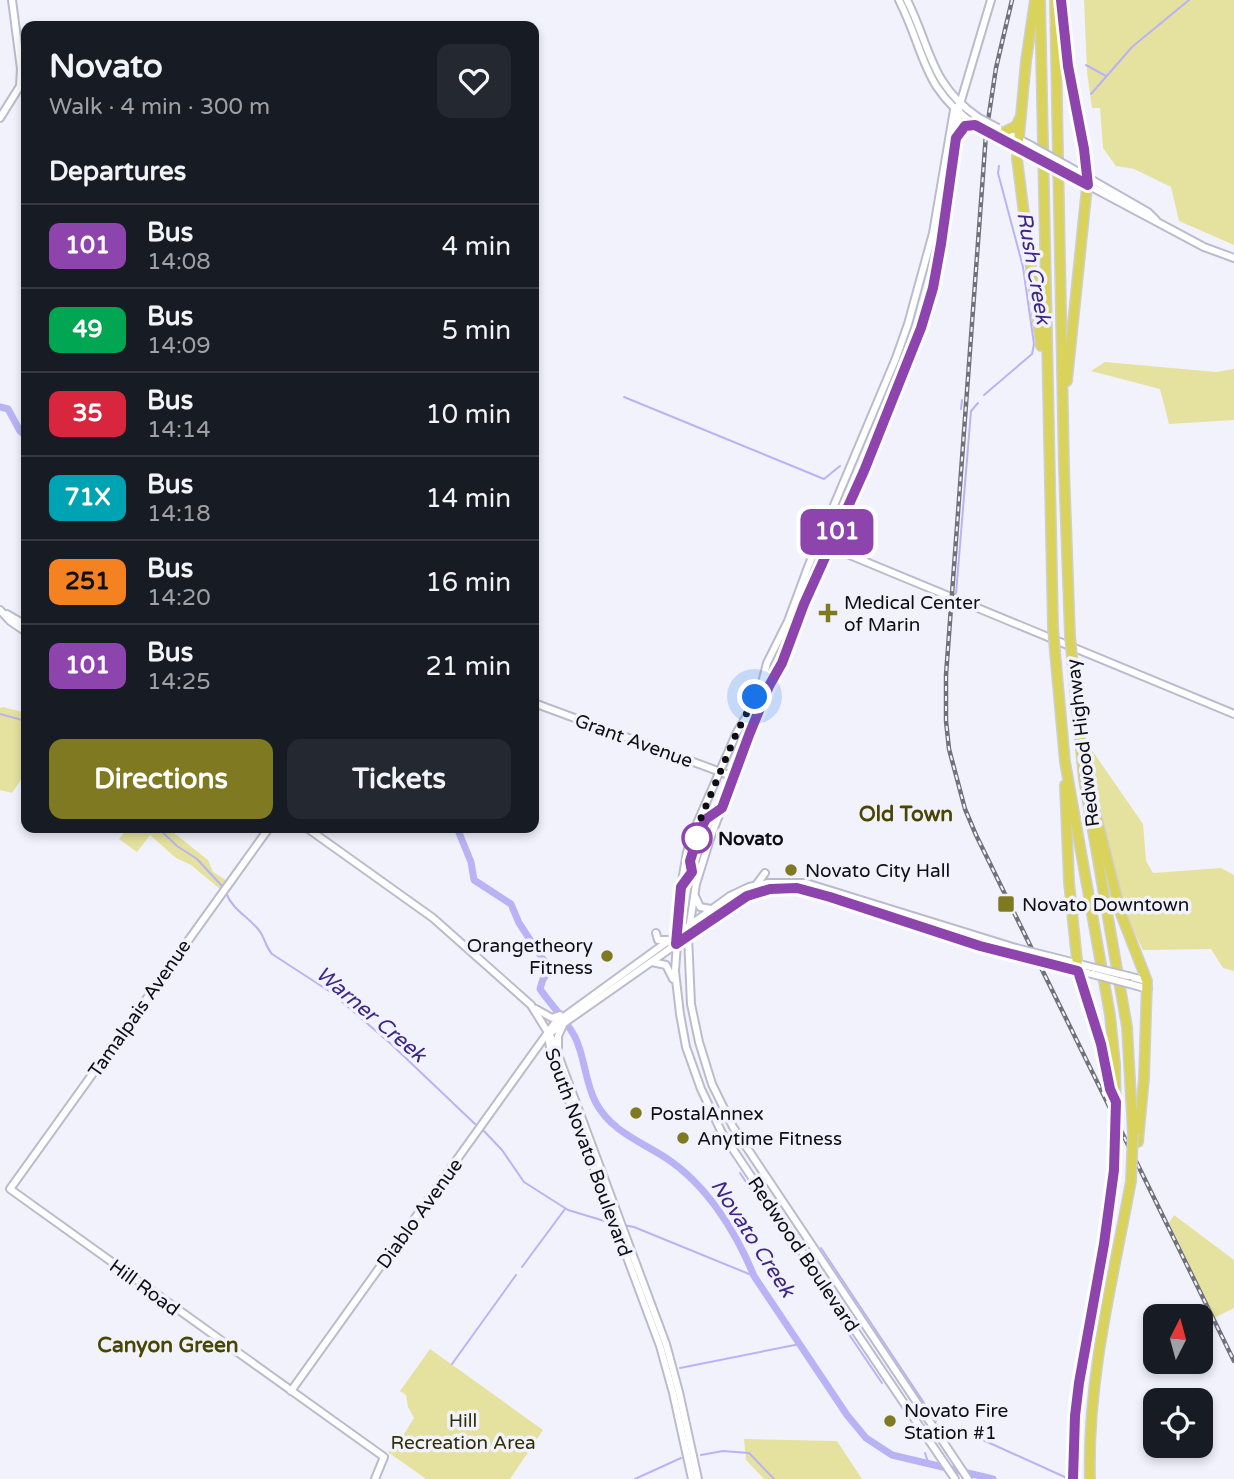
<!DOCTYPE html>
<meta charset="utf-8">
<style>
:root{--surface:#171b24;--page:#242831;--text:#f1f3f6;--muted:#9ea1a6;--line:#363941;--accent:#7f7a21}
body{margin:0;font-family:"Varela Round",sans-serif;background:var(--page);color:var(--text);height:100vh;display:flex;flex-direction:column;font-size:26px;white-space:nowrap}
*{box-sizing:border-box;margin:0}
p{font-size:23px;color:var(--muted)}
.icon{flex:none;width:38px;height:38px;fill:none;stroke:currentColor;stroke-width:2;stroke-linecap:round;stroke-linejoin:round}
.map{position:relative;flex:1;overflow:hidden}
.sheet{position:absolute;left:21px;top:21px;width:518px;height:812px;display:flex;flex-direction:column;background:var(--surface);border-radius:14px;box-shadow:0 4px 10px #0003}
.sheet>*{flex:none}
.badge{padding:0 14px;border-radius:10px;font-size:24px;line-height:46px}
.needle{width:46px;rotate:6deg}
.fabs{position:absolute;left:1143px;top:1304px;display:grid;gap:14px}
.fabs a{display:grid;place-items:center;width:70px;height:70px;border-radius:14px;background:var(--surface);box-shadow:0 4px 10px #0003;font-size:35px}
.you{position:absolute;width:35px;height:35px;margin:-18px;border:5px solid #fff;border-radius:50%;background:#1a73e8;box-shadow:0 0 0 10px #1a73e833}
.map>.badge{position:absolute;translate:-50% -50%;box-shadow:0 0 0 4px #fff}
h2{padding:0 28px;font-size:26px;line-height:63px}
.round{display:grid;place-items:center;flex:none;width:74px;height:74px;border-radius:14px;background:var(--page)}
.headline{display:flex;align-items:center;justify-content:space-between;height:119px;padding:0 28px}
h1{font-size:33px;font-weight:800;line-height:52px}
.button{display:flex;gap:14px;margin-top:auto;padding:14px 28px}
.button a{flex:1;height:80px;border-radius:14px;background:var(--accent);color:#fff;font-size:28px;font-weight:800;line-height:80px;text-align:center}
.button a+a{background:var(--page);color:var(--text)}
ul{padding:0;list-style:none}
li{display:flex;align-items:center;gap:21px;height:84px;padding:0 28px;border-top:2px solid var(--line)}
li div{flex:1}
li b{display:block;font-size:26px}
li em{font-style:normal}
li .badge{min-width:77px;font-weight:700;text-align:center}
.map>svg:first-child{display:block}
.green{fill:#e4e29e}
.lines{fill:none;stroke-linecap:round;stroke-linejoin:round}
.stream{stroke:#b9b3f6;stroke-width:2}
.river{stroke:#b9b3f6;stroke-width:7}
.secondary-casing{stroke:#bcbbcd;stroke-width:10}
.highway-casing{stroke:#cfcfd0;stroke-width:12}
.secondary{stroke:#fff;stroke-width:6}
.highway{stroke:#d9d35b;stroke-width:9}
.rail-casing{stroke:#717179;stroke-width:4.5}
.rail{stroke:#f2f2fd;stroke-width:2;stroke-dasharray:5;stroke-linecap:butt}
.secondary-bridge-casing{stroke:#bcbbcd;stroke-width:10;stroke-linecap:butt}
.highway-bridge-casing{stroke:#cfcfd0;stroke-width:12;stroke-linecap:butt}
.secondary-bridge{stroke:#fff;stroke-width:6}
.highway-bridge{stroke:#d9d35b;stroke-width:9}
.line-casing{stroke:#fff;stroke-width:16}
.line{stroke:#8e44ad;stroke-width:10}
.walk{stroke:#0f0e14;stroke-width:7;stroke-dasharray:0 12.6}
.poi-dot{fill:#7f7a21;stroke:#f2f2fd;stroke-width:2.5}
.stop-dot{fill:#fff;stroke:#8e44ad;stroke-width:3.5}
.labels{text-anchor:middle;stroke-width:7;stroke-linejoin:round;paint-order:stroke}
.poi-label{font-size:19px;fill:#0f0e14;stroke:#f2f2fd;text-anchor:start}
.street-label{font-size:19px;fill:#0f0e14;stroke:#f2f2fd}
.stop-label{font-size:19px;font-weight:bold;fill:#0f0e14;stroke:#f2f2fd;text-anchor:start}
.park-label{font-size:19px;fill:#312f04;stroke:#f2f2fd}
.water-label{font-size:21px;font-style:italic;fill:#3e2684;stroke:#f2f2fd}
.neighbourhood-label{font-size:21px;font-weight:bold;fill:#494603;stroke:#f2f2fd}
</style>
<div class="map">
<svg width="1234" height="1479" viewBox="0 0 1234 1479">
<rect width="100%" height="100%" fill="#f2f2fd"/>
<!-- green -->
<g class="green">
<polygon points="1084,0 1234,0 1234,245 1179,221 1171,187 1134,169 1116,166 1103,148 1100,108 1092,108 1087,72"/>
<polygon points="1105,362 1216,372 1234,369 1234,420 1169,424 1160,389 1091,371"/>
<polygon points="3,707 26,713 26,772 12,793 0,790 0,708"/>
<polygon points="1089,746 1143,824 1146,861 1153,873 1221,868 1234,875 1234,971 1223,968 1211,949 1143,950 1124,911 1106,837"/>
<polygon points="128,828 171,828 174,833 208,860 213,872 226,880 220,889 191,865 176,858 150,835 137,852 119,839"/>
<polygon points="1174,1215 1234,1260 1234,1308 1214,1318 1169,1223"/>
<polygon points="430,1349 543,1430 510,1479 426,1479 388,1452 398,1444 414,1418 408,1407 406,1395 400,1391"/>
<polygon points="744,1439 837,1441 862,1479 764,1479 746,1460"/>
</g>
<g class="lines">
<!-- stream -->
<g class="stream">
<polyline points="1086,65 1106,76"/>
<polyline points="1091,94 1132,47 1189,0"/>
<polyline points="984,395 1032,354 1034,344 1023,267 998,173 999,166"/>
<polyline points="624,397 824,479 840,466"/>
<polyline points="961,409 962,400"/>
<polyline points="956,594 971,411 978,403"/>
<polyline points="0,714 26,721"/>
<polyline points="158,828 177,846 197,859 222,886"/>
<path d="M226,893C233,910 247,916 258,929C265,937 265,946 272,954L332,993L391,1044L475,1124"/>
<polyline points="483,1130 502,1150 524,1182 568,1210 611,1223"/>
<polyline points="740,1173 791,1249"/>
<polyline points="623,1225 634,1227 754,1276"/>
<polyline points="821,1248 936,1421"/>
<polyline points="522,1267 565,1209"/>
<polyline points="810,1277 882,1383"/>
<polyline points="452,1364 516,1275"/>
<polyline points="680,1368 800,1344"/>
<polyline points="983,1440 1067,1478"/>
<polyline points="925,1453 929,1465"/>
<polyline points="701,1455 723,1451 749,1453 774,1479"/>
<polyline points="635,1479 681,1458"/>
</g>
<!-- river -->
<g class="river">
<polyline points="0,407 8,409 20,431 26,436"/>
<path d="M457,828L471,862L474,880L511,904L519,923L550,970L543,979L540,989C551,1005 566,1020 575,1037C585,1057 585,1083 596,1103C612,1132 640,1141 666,1158C707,1185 736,1232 754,1276L847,1415L866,1438L892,1455L993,1479"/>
</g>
<defs>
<g id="secondary">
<path d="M899,0C927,56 921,88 978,127"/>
<path d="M907,0C931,48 930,85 979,118"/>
<polyline points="0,118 20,86 21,69 12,0"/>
<polyline points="1003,131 1032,146"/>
<polyline points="957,136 965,126 975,125"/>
<polyline points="996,137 1032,156"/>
<polyline points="1068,166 1148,212 1156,220"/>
<polyline points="1069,175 1204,247 1234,258"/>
<polyline points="818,542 1234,714"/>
<polyline points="0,610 10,621 26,632"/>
<polyline points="7,614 26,625"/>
<polyline points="534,703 734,777"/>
<polyline points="269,828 10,1189 384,1457 375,1479"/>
<polyline points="307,828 433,918 531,1005 552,1039 560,1060 666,1344 679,1392 698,1479"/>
<polyline points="756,885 765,873"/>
<polyline points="695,896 700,907 711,909"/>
<polyline points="656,933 658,940 668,940"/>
<polyline points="1052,957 1091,967"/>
<polyline points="652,962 666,965 673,979"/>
<polyline points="1057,966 1092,974"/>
<polyline points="1128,976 1147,981"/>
<polyline points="1130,984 1148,989"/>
<polyline points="536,1009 552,1018 560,1015"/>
<path d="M550,1033L738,901C763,887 788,885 815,892L1020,956"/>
<polyline points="548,1036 551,1053 660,1346 673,1393 692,1479"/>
<polyline points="558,1048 558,1036 563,1025"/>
<polyline points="291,1391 554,1024 730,896 749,887 768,883 806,883 1016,948"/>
<polyline points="955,1479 722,1133 701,1089 686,1047 680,1014 675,971 681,887 687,852 695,828 737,732 749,712 762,683 767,663 788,621 808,567 896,358 908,324 933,233 954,110 960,104"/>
<polyline points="968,1479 733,1127 712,1084 699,1042 691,1004 688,936 696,884 710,839 749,735 769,686 782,663 795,624 864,469 921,328 933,288 941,244 960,104 991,0"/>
</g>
<g id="highway">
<polyline points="1035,0 1026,61 1017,159 1041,346"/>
<polyline points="1040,0 1053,627"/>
<polyline points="1055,0 1064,468 1070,635"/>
<polyline points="1061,0 1068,66 1088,177 1067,381"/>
<polyline points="1004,132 1016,126 1020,118"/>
<polyline points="1055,652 1065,762 1110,1015 1115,1064 1116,1121"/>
<polyline points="1072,658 1084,779 1127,1027 1133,1133"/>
<polyline points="1065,785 1069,882 1078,970 1101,1044 1112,1094"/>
<polyline points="1095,811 1121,914 1147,981 1144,1078 1138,1142"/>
<path d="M1073,1479C1074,1374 1101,1273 1114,1170"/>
<path d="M1090,1479C1087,1379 1113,1279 1131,1181"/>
</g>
</defs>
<!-- secondary casing -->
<use href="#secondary" class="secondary-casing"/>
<!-- highway casing -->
<use href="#highway" class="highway-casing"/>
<!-- secondary -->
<use href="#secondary" class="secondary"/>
<!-- highway -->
<use href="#highway" class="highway"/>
<defs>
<polyline id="rail" points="1012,0 996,68 986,134 946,675 946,721 949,749 965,809 976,835 1234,1361"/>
</defs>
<!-- rail casing -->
<use href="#rail" class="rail-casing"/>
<!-- rail -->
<use href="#rail" class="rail"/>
<defs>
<g id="secondary-bridge">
<polyline points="979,118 998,128"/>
<polyline points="978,127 996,137"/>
<polyline points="1032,146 1068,166"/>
<polyline points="1032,156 1069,175"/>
<polyline points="1016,948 1052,957"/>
<polyline points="1020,956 1057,966"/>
<polyline points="1091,967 1128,976"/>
<polyline points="1092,974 1130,984"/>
</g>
<g id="highway-bridge">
<polyline points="1053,627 1055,652"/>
<polyline points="1070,635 1072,658"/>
<polyline points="1114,1170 1116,1121"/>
<polyline points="1131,1181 1133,1133"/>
</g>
</defs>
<!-- secondary-bridge casing -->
<use href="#secondary-bridge" class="secondary-bridge-casing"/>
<!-- highway-bridge casing -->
<use href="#highway-bridge" class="highway-bridge-casing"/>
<!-- secondary-bridge -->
<use href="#secondary-bridge" class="secondary-bridge"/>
<!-- highway-bridge -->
<use href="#highway-bridge" class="highway-bridge"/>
</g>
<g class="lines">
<defs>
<polyline id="line" points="1061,0 1068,66 1084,149 1088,185 975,125 965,126 956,138 941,244 933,288 921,328 864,471 804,604 782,663 769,686 749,735 722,808 706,819 699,832 690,861 692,872 681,887 676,944 747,896 770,889 797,888 830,897 980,946 1078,971 1101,1044 1110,1089 1116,1102 1114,1170 1104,1244 1079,1383 1075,1416 1073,1479"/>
</defs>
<!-- line casing -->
<use href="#line" class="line-casing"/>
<!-- line -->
<use href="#line" class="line"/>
<!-- walk -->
<polyline class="walk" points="697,838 690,844 737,732 755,697"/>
</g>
<!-- markers -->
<g class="poi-dot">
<path d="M824.5 602.5h7v7h7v7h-7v7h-7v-7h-7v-7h7z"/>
<circle cx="791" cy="870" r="7"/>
<rect x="997" y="895" width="18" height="18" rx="3.5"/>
<circle cx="607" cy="956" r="7"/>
<circle cx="636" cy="1113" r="7"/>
<circle cx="683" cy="1138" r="7"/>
<circle cx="890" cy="1421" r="7"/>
</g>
<circle class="stop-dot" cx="697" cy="838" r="14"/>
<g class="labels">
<!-- poi labels -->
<g class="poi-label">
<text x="844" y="609">Medical Center<tspan x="844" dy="22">of Marin</tspan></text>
<text x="805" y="877">Novato City Hall</text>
<text x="1022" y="911">Novato Downtown</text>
<text x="593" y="952" text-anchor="end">Orangetheory<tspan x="593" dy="22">Fitness</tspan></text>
<text x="650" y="1120">PostalAnnex</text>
<text x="697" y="1145">Anytime Fitness</text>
<text x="904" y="1417">Novato Fire<tspan x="904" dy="22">Station #1</tspan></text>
</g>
<!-- street labels -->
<g class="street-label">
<text transform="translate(634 740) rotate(20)" y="7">Grant Avenue</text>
<text transform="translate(1082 743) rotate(-97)" y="7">Redwood Highway</text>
<text transform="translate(139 1008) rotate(-55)" y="7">Tamalpais Avenue</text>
<text transform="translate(589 1152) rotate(70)" y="7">South Novato Boulevard</text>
<text transform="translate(419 1213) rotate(-54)" y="7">Diablo Avenue</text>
<text transform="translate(804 1254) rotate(56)" y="7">Redwood Boulevard</text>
<text transform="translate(145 1287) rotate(36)" y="7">Hill Road</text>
</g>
<!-- stop labels -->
<g class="stop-label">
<text x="718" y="845">Novato</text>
</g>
<!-- park labels -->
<g class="park-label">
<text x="463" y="1427">Hill<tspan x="463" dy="22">Recreation Area</tspan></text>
</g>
<!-- water labels -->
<g class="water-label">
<text transform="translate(1034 268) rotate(80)" y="7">Rush Creek</text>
<text transform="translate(371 1014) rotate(40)" y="7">Warner Creek</text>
<text transform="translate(753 1238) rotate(57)" y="7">Novato Creek</text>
</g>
<!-- neighbourhood labels -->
<g class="neighbourhood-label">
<text x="906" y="821">Old Town</text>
<text x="168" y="1352">Canyon Green</text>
</g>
</g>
</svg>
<div class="fabs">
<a><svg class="needle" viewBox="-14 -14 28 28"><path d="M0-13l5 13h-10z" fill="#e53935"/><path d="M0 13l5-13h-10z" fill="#9ea1a6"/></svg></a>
<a><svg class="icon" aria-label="locate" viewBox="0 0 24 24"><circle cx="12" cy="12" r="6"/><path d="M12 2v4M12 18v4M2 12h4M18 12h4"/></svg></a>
</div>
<div class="you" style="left:755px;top:697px"></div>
<b class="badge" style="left:837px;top:532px;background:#8e44ad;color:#fff">101</b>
<section class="sheet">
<div class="headline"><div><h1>Novato</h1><p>Walk · 4 min · 300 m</p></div><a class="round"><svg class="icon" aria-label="heart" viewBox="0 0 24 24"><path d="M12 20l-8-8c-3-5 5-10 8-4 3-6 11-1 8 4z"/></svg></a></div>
<h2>Departures</h2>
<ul>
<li><span class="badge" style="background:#8e44ad;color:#fff">101</span><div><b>Bus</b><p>14:08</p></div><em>4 min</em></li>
<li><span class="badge" style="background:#00a651;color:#fff">49</span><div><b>Bus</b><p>14:09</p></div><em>5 min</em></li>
<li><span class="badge" style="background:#d7263d;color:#fff">35</span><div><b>Bus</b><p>14:14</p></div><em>10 min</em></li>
<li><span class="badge" style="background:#00a3b4;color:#fff">71X</span><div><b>Bus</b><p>14:18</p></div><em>14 min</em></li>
<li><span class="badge" style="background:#f58220;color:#111">251</span><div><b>Bus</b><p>14:20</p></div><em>16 min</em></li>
<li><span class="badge" style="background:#8e44ad;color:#fff">101</span><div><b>Bus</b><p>14:25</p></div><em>21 min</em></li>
</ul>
<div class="button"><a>Directions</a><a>Tickets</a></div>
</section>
</div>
